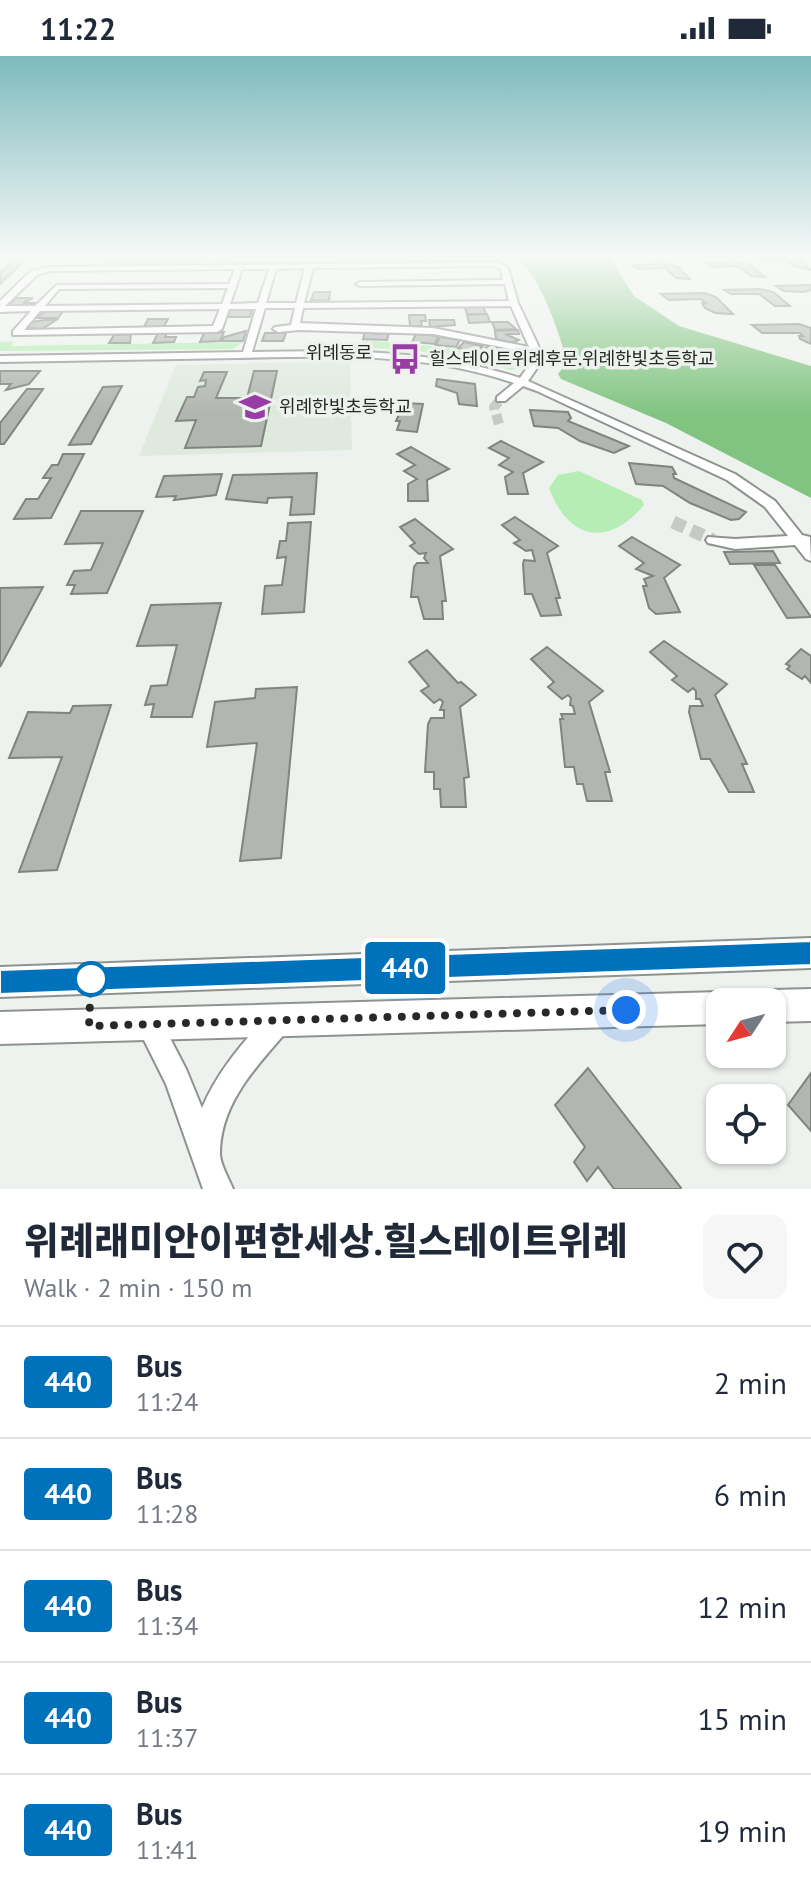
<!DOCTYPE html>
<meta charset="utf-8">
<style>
:root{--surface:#fff;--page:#f6f6f7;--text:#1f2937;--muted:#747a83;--line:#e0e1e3}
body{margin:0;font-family:"PT Sans","Noto Sans KR",sans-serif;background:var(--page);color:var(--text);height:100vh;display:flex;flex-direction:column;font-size:30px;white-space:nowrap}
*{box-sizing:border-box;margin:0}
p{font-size:26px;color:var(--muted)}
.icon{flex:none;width:44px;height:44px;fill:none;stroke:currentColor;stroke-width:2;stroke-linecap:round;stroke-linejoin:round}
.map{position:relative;height:1133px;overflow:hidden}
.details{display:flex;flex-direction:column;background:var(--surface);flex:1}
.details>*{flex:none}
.badge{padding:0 16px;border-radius:6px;font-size:28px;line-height:52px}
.needle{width:52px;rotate:234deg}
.tools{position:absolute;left:706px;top:932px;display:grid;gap:16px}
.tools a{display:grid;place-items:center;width:80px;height:80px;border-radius:16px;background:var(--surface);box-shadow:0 2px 6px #0004;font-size:40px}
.you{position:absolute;width:40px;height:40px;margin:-20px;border:6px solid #fff;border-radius:50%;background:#1a73e8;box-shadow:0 0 0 12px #1a73e833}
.map>.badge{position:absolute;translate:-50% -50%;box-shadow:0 0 0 4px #fff}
.round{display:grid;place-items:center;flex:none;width:84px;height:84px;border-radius:16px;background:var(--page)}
.head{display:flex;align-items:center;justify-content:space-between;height:136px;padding:0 24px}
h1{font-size:38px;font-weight:800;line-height:60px}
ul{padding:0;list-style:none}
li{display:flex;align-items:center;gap:24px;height:112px;padding:0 24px;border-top:2px solid var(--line)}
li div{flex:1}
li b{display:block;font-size:30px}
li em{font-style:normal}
li .badge{min-width:88px;font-weight:700;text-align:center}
.status{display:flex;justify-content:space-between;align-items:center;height:56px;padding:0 40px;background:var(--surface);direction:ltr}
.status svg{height:22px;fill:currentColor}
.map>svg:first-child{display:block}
.built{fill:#dfe9de}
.green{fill:#b5edb5}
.forest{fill:#81c481}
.building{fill:#b1b6b1;stroke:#80847f;stroke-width:2}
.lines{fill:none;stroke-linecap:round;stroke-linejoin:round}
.minor-tunnel-far1{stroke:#c6cac6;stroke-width:10;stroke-dasharray:10 5;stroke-linecap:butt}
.minor-tunnel{stroke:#c6cac6;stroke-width:13;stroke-dasharray:13 7;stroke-linecap:butt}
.minor-casing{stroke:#8f938f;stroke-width:4}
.major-casing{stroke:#8f938f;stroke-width:4}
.minor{fill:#fff;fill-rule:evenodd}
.major{fill:#fff;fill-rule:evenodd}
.line{fill:#0072bc;stroke:#fff;stroke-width:2}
.walk{stroke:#272927;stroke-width:8;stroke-dasharray:0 14.4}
.stop-dot{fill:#fff;stroke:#0072bc;stroke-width:4}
.labels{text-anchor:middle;stroke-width:7;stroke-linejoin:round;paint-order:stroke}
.far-street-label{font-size:18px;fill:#272927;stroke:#eef2ee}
.far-poi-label{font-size:18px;fill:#272927;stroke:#eef2ee;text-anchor:start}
</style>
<div class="status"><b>11:22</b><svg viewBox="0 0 49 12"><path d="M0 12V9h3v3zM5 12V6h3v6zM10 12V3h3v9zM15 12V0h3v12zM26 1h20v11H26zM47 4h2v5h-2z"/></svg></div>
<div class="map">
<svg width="811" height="1133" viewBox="0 0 811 1133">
<rect width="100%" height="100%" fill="#eef2ee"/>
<!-- built -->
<polygon class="built" points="350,305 352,394 139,400 176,309"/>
<!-- green -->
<g class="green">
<polygon points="362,284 456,292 525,311 510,314 447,298 363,291 360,290"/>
<polygon points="14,285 11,290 243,286 233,293 0,295 0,286"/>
<path d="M579,415L642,444L644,449C607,493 568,483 549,432L558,419Z"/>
</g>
<!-- forest -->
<g class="forest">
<polygon points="100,199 228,199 171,210 109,210"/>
<path d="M497,199H663L610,202L634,240L679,270L811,310V442L666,367L561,323L558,318L567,306C561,281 539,215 516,203C511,200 502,200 497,199Z"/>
</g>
<!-- building -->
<g class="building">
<polygon points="754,200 787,200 799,203 811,214 793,210 787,204 761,204"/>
<polygon points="14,204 25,204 0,228 0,217"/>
<polygon points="739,206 750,209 765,221 751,220 738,210 711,211 705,207"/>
<polygon points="667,208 678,211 690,223 676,222 665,212 638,213 632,209"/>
<polygon points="811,229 811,234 804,236 784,235 776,230"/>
<polygon points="760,233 773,236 790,250 775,250 759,238 731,238 724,234"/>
<polygon points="314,236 330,236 329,245 311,244"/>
<polygon points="705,237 716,241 733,258 715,257 705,252 702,247 706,247 701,243 669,244 661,238"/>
<polygon points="16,242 33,242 23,247 35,247 31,251 12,251 10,248"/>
<polygon points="483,250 486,258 467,258 465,252"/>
<polygon points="64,254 58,262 35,262 47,255"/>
<polygon points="230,254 245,254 252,255 250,261 225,261"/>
<polygon points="487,258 490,266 469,267 467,259"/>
<polygon points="409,259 425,259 426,265 421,265 422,270 410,270"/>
<polygon points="148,263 168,263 164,270 144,271"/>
<polygon points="44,264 56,264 42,273 27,272 32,266"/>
<polygon points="429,264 454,264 455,269 430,271"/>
<polygon points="492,266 508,266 516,273 495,274"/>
<polygon points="799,268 811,272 811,288 800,283 799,280 803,280 800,277 762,277 752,269"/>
<polygon points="518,274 519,278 505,278 519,284 512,287 496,283 495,275"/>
<polygon points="246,275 243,285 222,285 224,281"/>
<polygon points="224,276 220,285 200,286 204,277"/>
<polygon points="365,276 377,278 389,277 387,284 363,283"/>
<polygon points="158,277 167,277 165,281 176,281 174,286 153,287"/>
<polygon points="265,277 286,277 283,285 262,285"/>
<polygon points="131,278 130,287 109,287 114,279"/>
<polygon points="416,278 438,280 435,288 412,286"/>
<polygon points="440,281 460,284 456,291 436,289"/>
<polygon points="464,286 483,290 477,296 458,292"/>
<polygon points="488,290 506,295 497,302 478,297"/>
<polygon points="0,315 40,315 29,328 6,334 11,328 0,328"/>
<polygon points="254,315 277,315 261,390 185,392 196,364 176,365 187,341 194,341 198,331 205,330 206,324 200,325 204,316 227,316 216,342 247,342"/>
<polygon points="437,323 475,328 477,350 459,348 457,337 436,330"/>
<polygon points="122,330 91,388 69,389 103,331"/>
<polygon points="27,333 43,333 4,388 0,388 0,367"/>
<polygon points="404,347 423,348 417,376 397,374 400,365 396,365"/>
<polygon points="530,354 568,356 571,362 568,365 629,390 614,397 580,385 558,372 534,370"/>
<polygon points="501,385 543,406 523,417 528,438 508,438 505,421 513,416 499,409 509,402 489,392"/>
<polygon points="411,391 449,413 427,424 428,445 408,445 408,428 417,423 404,415 415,409 397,398"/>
<polygon points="63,398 84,398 51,462 14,463 26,443 38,443 51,422 43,422 52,409 58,409"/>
<polygon points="629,407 672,411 676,418 673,418 674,422 746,456 739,463 731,464 690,447 663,430 636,428"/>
<polygon points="317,417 314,458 290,459 292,441 268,442 267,447 226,443 233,419"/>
<polygon points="222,418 216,439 174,444 176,440 156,441 164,420"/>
<polygon points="81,455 143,455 107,537 71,538 75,529 67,529 74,515 91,514 103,487 65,488"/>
<polygon points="515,461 558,490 547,497 560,542 556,542 561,559 541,560 532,538 525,538 523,508 524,504 535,505 532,494 526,495 514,487 520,484 502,469"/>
<polygon points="415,463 453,493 440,500 446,545 442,545 443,563 424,563 418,541 411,541 414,511 417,507 428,507 424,502 426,497 419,498 410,490 415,487 400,471"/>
<polygon points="311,466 304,556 262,558 265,530 282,529 286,501 277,502 280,485 286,485 288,467"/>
<polygon points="632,481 680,509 664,522 680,556 656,558 649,552 643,530 647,530 644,523 653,520 636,513 644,507 619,490"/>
<polygon points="773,495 780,507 730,508 724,496"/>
<polygon points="754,509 775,509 811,561 787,562"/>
<polygon points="43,531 0,611 0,532"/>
<polygon points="221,547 192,661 151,661 154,648 145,649 151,630 167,629 177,589 137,590 151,549"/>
<polygon points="664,585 727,628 715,639 747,708 742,708 754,736 729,736 710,703 701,703 689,656 690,650 703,650 700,643 696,643 696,635 693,632 688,636 672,624 677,620 650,596"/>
<polygon points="547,591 603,635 589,646 610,716 605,716 612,745 587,745 583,728 577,728 574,711 565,711 560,663 563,663 561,658 575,658 573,650 570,649 571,642 568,639 562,643 548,631 554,626 531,603"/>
<polygon points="801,593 811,600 811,627 805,620 802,623 787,613 790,610 786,608"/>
<polygon points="427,594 458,627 461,626 476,639 460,651 469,721 464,722 466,751 441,751 440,733 434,733 434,716 425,716 428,668 431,662 444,662 444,654 440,654 443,646 440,643 434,647 421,635 429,630 409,606"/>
<polygon points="297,631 281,802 240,805 257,687 207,691 215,646 255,642 256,633"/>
<polygon points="111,649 57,814 19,816 62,701 9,702 28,656 70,657 73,650"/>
<polygon points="588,1012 681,1132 680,1133 614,1133 598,1111 587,1125 574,1106 585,1091 555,1049"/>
<polygon points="811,1017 811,1075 788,1049"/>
</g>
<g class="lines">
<!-- minor-tunnel-far1 -->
<polyline class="minor-tunnel-far1" points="499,368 494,351 501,343"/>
<!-- minor-tunnel -->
<polyline class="minor-tunnel" points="673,466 713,484"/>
<defs>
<g id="minor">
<path d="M498,206L508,212L518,247L544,302L528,325L735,418L775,445L802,479L810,481L811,505L806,503L795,489L735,493L708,487L706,484L708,481L735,483L788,480L765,451L727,424L537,335L523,330L505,345H497V341L514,327C424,296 331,300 237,302C158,303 79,305 0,306V300L243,296L256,253H229L222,273L217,276L13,279V275L31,255L0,256V245L31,215L51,211ZM494,210L501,213L503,224L360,226L356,228L360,230L505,228L509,245L304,247L313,212ZM305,212L296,247H266L276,213ZM235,213L229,228L57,229L35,250H5L37,219L51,215ZM242,213H269L258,247L230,248ZM228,232L222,248L45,250L59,233ZM511,250L529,291L433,272L300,267L303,252ZM265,252H295L291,269L275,271L273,273L278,276L299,274L433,278L532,297L534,302L520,322C432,293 344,294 252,296ZM220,253L213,270L24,274L40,255Z"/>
<path d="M279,952L288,956L292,965L288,974C257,1010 220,1047 220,1098C220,1108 229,1123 233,1133H203L166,1028L136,968L140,959L149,955L158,959L186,1013L202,1052C218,1014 243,987 270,956Z"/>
</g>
<g id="major">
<polygon points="811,882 811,912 0,941 0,911"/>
<polygon points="811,933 811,965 772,966 772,946 758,946 761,939 772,934"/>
<polygon points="720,936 731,941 733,946 720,946 720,968 0,988 0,956"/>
</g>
</defs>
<!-- minor casing -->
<use href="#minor" class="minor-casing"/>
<!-- major casing -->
<use href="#major" class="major-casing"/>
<!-- minor -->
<use href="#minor" class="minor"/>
<!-- major -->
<use href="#major" class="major"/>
</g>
<!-- sky -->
<linearGradient id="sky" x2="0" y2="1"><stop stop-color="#7ebabe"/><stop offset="0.56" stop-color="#f7f9f7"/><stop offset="1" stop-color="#f7f9f7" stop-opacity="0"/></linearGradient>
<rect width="811" height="358" fill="url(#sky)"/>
<!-- line -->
<polygon class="line" points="811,885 811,909 0,938 0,914"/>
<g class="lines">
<!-- walk -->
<polyline class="walk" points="91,923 89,970 626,954"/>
</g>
<!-- icons -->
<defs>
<symbol id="bus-bare" viewBox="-9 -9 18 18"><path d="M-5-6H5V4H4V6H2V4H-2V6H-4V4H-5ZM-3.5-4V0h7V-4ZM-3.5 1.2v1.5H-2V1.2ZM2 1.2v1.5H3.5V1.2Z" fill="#993ca6" stroke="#eef2ee" stroke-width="2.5" paint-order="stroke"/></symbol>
<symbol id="school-bare" viewBox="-9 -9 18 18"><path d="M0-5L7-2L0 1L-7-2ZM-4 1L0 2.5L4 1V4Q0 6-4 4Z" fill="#993ca6" stroke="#eef2ee" stroke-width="2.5" paint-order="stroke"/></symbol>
</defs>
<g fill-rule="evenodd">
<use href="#bus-bare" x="383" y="281" width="44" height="44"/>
<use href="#school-bare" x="233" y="329" width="44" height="44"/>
</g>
<!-- markers -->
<circle class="stop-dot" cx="91" cy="923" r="16"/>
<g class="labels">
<!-- far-street labels -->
<g class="far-street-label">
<text x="339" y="303">위례동로</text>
</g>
<!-- far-poi labels -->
<g class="far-poi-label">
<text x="429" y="309">힐스테이트위례후문.위례한빛초등학교</text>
<text x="279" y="357">위례한빛초등학교</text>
</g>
</g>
</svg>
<div class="tools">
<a><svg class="needle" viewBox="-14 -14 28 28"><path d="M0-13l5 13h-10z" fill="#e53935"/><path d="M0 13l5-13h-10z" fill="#747a83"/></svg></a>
<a><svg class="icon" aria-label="locate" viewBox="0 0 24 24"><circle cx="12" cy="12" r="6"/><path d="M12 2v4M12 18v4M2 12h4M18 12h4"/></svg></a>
</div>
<div class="you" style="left:626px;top:954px"></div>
<b class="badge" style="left:405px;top:912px;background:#0072bc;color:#fff">440</b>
</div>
<section class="details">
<div class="head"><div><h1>위례래미안이편한세상.힐스테이트위례</h1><p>Walk · 2 min · 150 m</p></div><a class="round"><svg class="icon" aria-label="heart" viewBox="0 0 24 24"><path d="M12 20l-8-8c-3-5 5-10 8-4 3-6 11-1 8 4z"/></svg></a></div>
<ul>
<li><span class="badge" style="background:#0072bc;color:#fff">440</span><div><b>Bus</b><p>11:24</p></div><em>2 min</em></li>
<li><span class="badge" style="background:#0072bc;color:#fff">440</span><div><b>Bus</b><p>11:28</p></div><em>6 min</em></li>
<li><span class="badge" style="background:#0072bc;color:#fff">440</span><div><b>Bus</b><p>11:34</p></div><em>12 min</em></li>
<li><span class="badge" style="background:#0072bc;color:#fff">440</span><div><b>Bus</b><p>11:37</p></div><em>15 min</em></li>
<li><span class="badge" style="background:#0072bc;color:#fff">440</span><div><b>Bus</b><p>11:41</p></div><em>19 min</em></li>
</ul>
</section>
